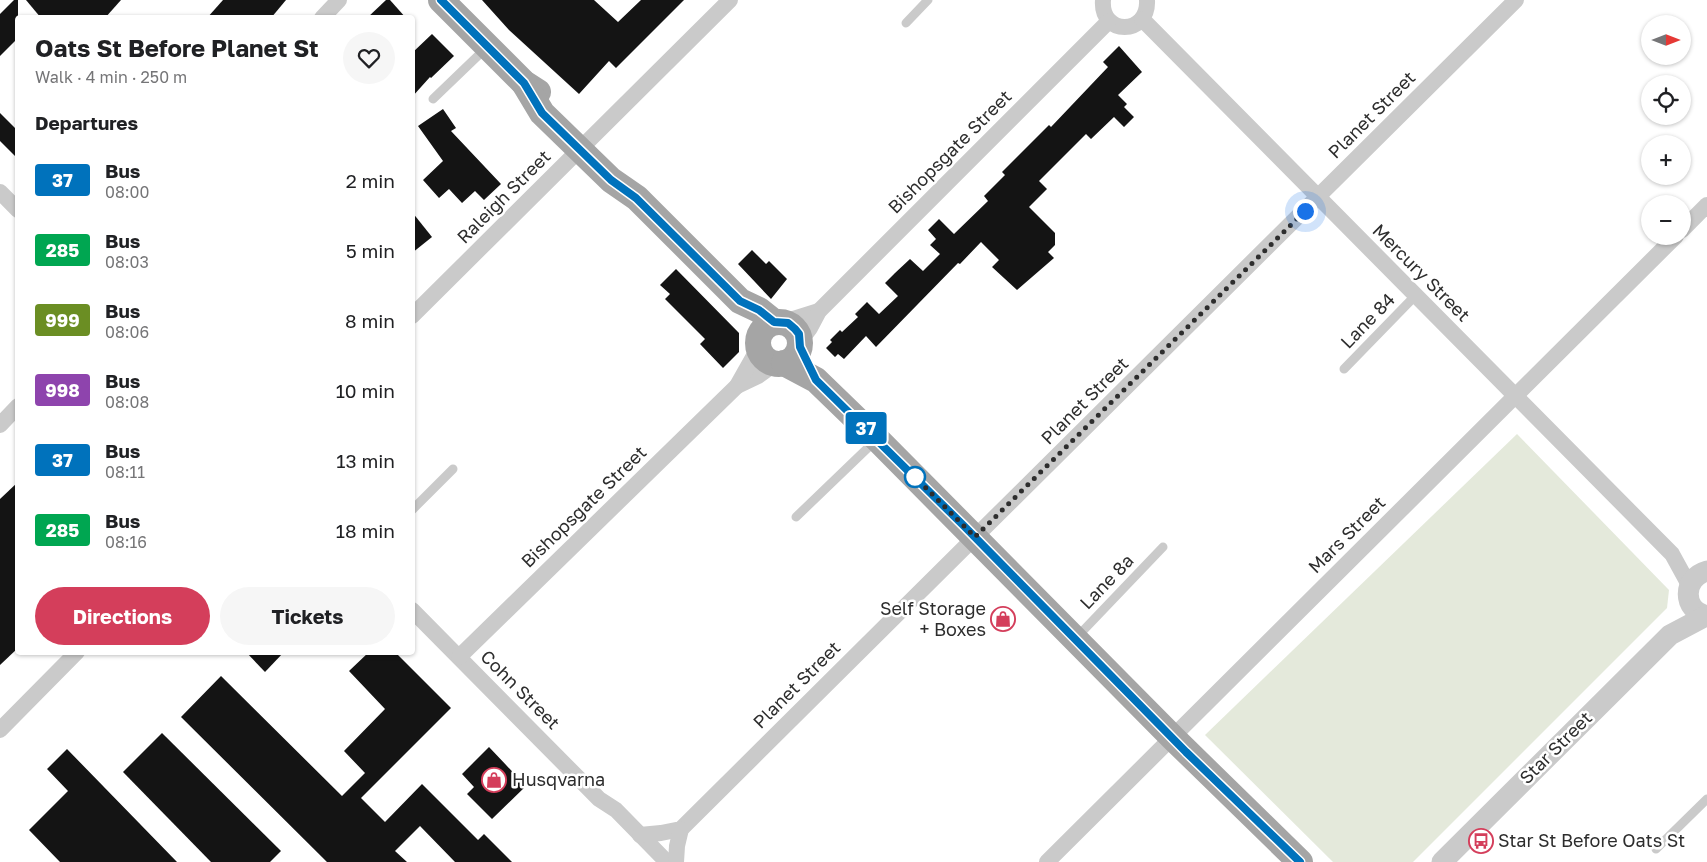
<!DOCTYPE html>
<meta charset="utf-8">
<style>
:root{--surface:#fff;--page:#f6f6f6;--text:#202124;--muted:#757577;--accent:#d43e5b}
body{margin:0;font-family:"Golos Text",sans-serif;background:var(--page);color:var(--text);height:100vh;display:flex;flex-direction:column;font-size:19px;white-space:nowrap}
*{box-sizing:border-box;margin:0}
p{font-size:16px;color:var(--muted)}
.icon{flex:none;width:28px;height:28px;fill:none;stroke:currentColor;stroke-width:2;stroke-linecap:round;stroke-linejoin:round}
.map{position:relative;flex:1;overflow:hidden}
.sheet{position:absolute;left:15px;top:15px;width:400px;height:640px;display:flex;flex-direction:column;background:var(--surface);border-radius:5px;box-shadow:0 1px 4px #0004}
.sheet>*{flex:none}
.badge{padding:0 10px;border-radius:4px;font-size:18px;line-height:32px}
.needle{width:32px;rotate:90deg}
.fabs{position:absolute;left:1641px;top:15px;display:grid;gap:10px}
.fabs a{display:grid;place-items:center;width:50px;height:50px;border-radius:50%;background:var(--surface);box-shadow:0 1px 4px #0004;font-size:25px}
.you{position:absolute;width:25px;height:25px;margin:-12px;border:4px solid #fff;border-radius:50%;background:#1a73e8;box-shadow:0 0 0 8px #1a73e833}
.map>.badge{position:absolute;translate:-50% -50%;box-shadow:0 0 0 2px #fff}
h2{padding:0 20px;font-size:19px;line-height:45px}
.round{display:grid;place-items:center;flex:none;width:52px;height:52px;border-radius:26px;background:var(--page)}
.head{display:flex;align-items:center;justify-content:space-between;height:85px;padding:0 20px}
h1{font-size:24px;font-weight:700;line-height:38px}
.cta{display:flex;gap:10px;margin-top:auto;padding:10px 20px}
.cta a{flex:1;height:58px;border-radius:30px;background:var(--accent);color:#fff;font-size:20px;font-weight:700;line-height:58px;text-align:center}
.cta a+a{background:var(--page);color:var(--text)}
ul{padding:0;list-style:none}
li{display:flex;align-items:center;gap:15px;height:70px;padding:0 20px}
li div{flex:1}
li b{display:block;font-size:19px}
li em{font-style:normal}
li .badge{min-width:55px;font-weight:700;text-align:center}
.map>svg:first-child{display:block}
.green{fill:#e4e9db}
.building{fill:#141414}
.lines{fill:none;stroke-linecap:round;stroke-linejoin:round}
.service{stroke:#cacaca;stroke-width:9}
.minor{stroke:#cacaca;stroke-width:16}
.tertiary{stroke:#cacaca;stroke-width:21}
.primary{stroke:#a5a5a5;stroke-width:26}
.line-casing{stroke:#fff;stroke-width:11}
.line{stroke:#0072bc;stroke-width:8}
.walk{stroke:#2d2d2d;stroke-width:5;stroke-dasharray:0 9}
.stop-dot{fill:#fff;stroke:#0072bc;stroke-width:2.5}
.labels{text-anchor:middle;stroke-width:5;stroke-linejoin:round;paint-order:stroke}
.street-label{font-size:18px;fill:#2d2d2d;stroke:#fff}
.poi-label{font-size:18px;fill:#2d2d2d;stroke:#fff;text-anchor:start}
</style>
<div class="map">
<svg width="1707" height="862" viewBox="0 0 1707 862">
<rect width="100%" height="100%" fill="#fff"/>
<!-- green -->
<polygon class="green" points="1517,434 1669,590 1667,608 1413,862 1333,862 1205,735"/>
<!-- building -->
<g class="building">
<polygon points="14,0 18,0 18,38 0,56 0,14"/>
<polygon points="26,0 121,0 105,18 41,18"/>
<polygon points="223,0 286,0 271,18 207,18"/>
<polygon points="386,0 390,0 406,18 367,18"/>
<polygon points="482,0 594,0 618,22 641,0 684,0 616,68 609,61 579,94 509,30"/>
<polygon points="432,34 454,56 431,78 430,77 412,97 412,53"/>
<polygon points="1119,46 1142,72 1118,95 1127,104 1124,107 1134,117 1124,127 1114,117 1091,139 1086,134 1039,181 1047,189 1029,207 1055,233 1055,245 1048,252 1054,258 1017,290 992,267 999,260 981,242 960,264 958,263 876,347 866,336 844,359 838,354 835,357 826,348 832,342 830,340 840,330 842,332 858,317 855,314 867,302 879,314 898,296 885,283 895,273 910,259 923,271 940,254 930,245 936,239 928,230 939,219 954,234 988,201 984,196 1005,175 1002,172 1049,125 1051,127 1108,67 1103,62"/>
<polygon points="443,109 456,128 451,131 501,184 484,200 475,191 462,203 449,189 439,198 423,180 443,161 418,126"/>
<polygon points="0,113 18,131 18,159 0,141"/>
<polygon points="412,212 432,237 412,253"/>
<polygon points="752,250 766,264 769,261 787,279 771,299 738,264"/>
<polygon points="676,269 739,333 739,352 723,368 700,344 705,339 665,299 670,294 660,285"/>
<polygon points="18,482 18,648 0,665 0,499"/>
<polygon points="246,652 284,652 265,672"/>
<polygon points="369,652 395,652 451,708 361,798 385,822 422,784 478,840 484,834 512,862 455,862 420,826 395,851 407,862 327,862 181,717 221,676 342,796 365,773 344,751 385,709 349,671"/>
<polygon points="162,733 281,851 270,862 211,862 123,772"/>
<polygon points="489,747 526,786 492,819 467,794 474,787 462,774"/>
<polygon points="67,749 177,862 60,862 29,830 68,791 47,769"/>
</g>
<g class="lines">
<!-- service -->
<g class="service">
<polyline points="906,23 928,0"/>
<polyline points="433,99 485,49"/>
<polyline points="1344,369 1415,296"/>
<polyline points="412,510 453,469"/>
<polyline points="796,517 875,441"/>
<polyline points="1077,637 1163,547"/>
<polyline points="1656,849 1707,799"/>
</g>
<!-- minor -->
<g class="minor">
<path d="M1103,0C1100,36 1149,36 1147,0"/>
<polyline points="322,18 339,0"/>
<polyline points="1142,19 1672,554 1689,585"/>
<polyline points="0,192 18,210"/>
<polyline points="1682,230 1707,205"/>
<polyline points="412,316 730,0"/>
<polyline points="784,322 819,311"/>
<polyline points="800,341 810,328 819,311 1109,21"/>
<polyline points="737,386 758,376 776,363"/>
<polyline points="0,425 18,406"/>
<polyline points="412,610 599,799 616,810 667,862"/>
<polyline points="459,657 737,386 759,347"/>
<polyline points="0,730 77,652"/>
<polyline points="640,835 661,833 681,829 1516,0"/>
<polyline points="676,862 677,846 681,829"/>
<polyline points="1047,862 1676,236"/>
</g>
<!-- tertiary -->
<g class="tertiary">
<path d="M1707,571C1682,578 1682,610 1707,616"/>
<polyline points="1442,862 1670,635 1706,616"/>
</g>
<!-- primary -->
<g class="primary">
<polyline points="441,0 524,83 538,92"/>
<polyline points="524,83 542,113 611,180 637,198 740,301 759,310 774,322"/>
<circle cx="779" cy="343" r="21"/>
<polyline points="784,363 816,380 877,439 1173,738 1300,862"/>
</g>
</g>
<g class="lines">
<defs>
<polyline id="line" points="441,0 524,83 542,113 611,180 636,198 740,301 759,310 774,322 788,323 795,329 799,334 800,347 816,380 963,525 1186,752 1300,862"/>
</defs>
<!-- line casing -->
<use href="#line" class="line-casing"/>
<!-- line -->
<use href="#line" class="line"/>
<!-- walk -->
<polyline class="walk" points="915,477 914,476 975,537 1305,211"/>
</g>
<!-- icons -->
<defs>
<symbol id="shop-ring" viewBox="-11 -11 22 22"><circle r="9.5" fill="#fff" stroke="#d43e5b" stroke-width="1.5"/><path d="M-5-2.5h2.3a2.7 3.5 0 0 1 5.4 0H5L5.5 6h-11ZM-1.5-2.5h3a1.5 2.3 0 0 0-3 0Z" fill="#d43e5b"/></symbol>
<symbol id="bus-ring" viewBox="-11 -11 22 22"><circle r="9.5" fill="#fff" stroke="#d43e5b" stroke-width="1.5"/><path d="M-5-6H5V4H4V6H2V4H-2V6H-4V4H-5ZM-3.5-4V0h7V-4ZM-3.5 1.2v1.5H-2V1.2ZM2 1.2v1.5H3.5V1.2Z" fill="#d43e5b"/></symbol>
</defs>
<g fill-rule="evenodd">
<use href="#shop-ring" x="989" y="605" width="28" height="28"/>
<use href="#shop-ring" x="480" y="766" width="28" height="28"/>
<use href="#bus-ring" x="1467" y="827" width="28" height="28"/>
</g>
<!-- markers -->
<circle class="stop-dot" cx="915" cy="477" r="10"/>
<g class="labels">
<!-- street labels -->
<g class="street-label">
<text transform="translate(1372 115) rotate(-45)" y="6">Planet Street</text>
<text transform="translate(950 152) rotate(-45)" y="6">Bishopsgate Street</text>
<text transform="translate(504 197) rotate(-45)" y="6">Raleigh Street</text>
<text transform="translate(1421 273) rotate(45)" y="6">Mercury Street</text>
<text transform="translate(1368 321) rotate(-46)" y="6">Lane 84</text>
<text transform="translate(1085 401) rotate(-45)" y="6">Planet Street</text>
<text transform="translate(584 507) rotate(-44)" y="6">Bishopsgate Street</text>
<text transform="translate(1347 535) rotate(-45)" y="6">Mars Street</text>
<text transform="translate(1107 582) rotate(-46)" y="6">Lane 8a</text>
<text transform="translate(797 685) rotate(-45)" y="6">Planet Street</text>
<text transform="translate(520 690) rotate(45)" y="6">Cohn Street</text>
<text transform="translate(1556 748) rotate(-45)" y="6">Star Street</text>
</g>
<!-- poi labels -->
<g class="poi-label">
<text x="986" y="615" text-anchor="end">Self Storage<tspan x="986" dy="21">+ Boxes</tspan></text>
<text x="512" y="786">Husqvarna</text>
<text x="1498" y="847">Star St Before Oats St</text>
</g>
</g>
</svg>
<div class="fabs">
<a><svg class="needle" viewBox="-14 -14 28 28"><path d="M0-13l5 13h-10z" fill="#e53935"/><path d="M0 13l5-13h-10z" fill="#757577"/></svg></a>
<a><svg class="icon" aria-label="locate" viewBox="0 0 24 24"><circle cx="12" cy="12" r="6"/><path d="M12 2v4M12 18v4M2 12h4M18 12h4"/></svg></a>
<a>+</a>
<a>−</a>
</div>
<div class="you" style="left:1305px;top:211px"></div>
<b class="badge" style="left:866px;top:428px;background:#0072bc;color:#fff">37</b>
<section class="sheet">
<div class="head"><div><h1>Oats St Before Planet St</h1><p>Walk · 4 min · 250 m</p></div><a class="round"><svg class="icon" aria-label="heart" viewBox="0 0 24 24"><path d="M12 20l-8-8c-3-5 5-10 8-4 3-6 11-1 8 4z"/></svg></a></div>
<h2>Departures</h2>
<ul>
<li><span class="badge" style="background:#0072bc;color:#fff">37</span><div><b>Bus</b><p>08:00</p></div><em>2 min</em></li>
<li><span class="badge" style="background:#00a651;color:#fff">285</span><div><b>Bus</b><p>08:03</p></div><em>5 min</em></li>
<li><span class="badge" style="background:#6b8e23;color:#fff">999</span><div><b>Bus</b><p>08:06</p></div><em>8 min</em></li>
<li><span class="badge" style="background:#8e44ad;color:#fff">998</span><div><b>Bus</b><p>08:08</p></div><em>10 min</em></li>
<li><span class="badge" style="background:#0072bc;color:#fff">37</span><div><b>Bus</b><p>08:11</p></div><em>13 min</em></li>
<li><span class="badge" style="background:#00a651;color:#fff">285</span><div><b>Bus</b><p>08:16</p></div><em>18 min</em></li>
</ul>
<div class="cta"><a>Directions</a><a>Tickets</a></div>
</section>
</div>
